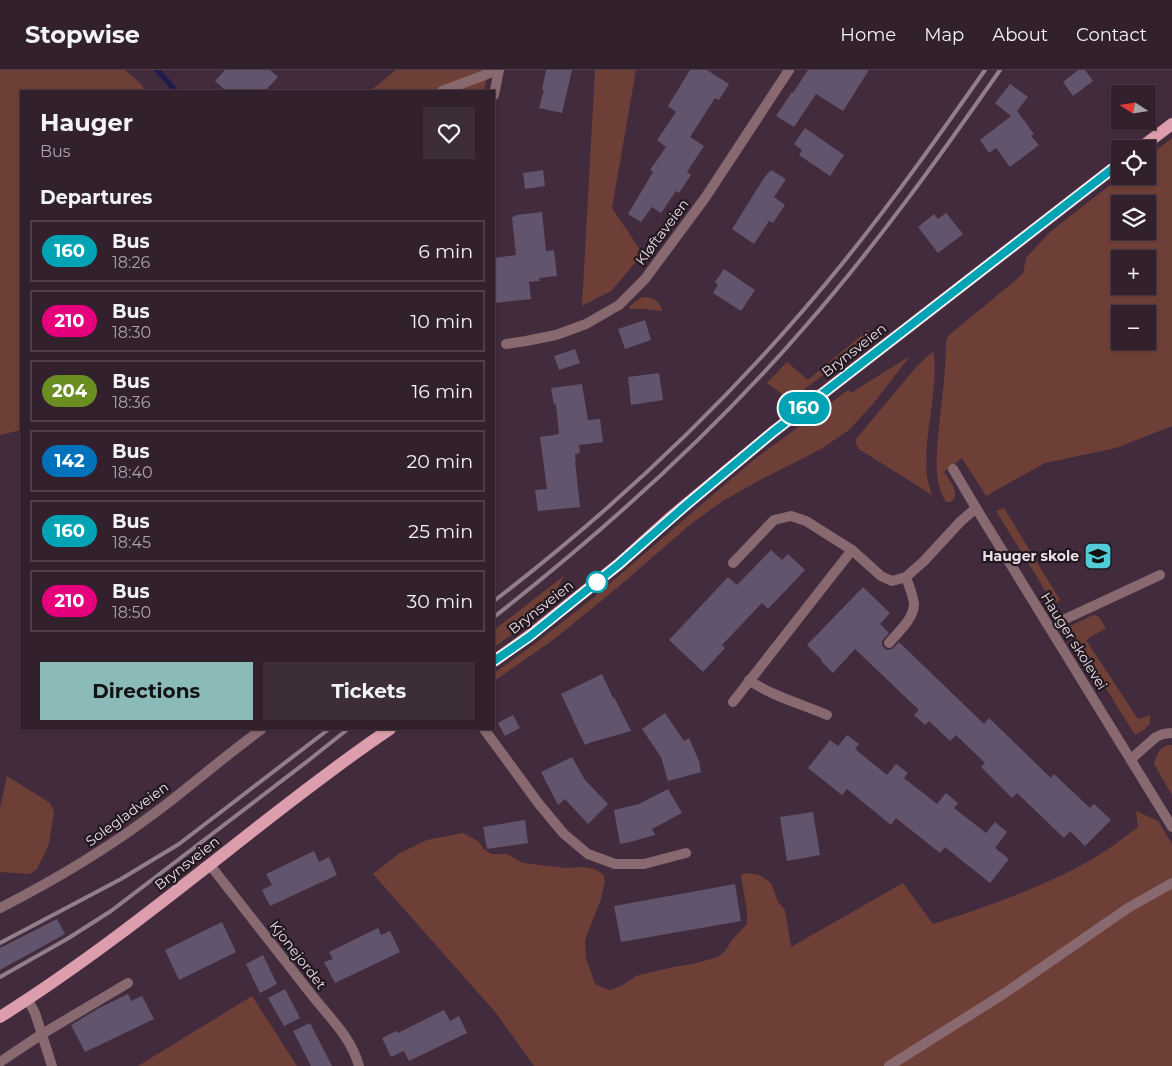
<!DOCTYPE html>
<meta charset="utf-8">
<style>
:root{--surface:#32202d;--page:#3d2d39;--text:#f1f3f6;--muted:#a8a3aa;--line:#4d3e49;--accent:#8bbbb9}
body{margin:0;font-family:Montserrat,sans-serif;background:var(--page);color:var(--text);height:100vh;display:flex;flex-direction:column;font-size:19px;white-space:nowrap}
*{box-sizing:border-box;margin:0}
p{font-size:16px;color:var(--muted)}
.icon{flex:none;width:28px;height:28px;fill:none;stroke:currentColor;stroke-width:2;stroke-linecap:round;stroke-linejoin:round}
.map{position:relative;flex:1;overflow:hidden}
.drawer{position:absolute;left:20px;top:20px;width:475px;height:640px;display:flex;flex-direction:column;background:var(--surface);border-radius:0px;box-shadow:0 1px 4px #0004,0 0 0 1px var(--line)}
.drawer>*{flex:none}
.badge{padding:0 10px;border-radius:16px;font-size:18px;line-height:32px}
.needle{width:32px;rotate:282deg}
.fabs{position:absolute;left:1111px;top:15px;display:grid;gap:10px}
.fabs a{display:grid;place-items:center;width:45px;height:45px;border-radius:0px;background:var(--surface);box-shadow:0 1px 4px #0004,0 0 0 1px var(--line);font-size:25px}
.map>.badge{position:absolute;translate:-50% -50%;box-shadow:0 0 0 2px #fff}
h2{padding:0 20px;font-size:19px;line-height:45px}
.round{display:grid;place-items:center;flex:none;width:52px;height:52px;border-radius:0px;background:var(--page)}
.head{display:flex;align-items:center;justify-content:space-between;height:85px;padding:0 20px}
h1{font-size:24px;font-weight:700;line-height:38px}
.action{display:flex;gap:10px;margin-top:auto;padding:10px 20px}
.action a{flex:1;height:58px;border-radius:0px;background:var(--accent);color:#111;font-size:20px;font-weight:700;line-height:58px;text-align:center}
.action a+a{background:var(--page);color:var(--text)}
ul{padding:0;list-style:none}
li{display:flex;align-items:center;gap:15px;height:62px;margin:0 10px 8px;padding:0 10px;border:2px solid var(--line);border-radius:0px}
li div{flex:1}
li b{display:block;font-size:19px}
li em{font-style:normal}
li .badge{min-width:55px;font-weight:700;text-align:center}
header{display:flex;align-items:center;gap:30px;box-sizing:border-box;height:70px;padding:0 25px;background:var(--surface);border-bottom:1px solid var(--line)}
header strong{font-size:24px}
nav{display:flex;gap:28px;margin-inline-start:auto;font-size:18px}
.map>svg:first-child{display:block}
.green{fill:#6e3f37;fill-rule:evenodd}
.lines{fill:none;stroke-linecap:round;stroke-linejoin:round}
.stream{stroke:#201a4e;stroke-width:5.5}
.building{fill:#62546d}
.service{stroke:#896970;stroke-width:10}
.minor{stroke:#896970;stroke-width:10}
.primary{stroke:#dc9dac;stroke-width:12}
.rail{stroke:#917e8c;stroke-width:4}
.line-casing{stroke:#fff;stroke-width:11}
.line{stroke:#00a3b4;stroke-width:8}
.stop-dot{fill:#fff;stroke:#00a3b4;stroke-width:2.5}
.labels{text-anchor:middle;stroke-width:4.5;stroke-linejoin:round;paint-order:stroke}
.street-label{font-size:14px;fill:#eddee8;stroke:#22181f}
.poi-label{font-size:14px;font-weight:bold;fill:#eddee8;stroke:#22181f;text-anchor:end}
</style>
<header>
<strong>Stopwise</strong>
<nav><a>Home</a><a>Map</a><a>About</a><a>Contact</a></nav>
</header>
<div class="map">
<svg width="1172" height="996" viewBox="0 0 1172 996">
<rect width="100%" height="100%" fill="#422b3c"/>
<!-- green -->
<g class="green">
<polygon points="0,0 125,0 140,13 146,21 21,21 21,360 0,365"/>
<polygon points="396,0 488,0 484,21 370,21"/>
<polygon points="595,0 636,0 612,138 643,184 611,221 582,236"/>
<path d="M1172,68V356L1116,378L1045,393L986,426L962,388L944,402C950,411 961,423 951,432H946C931,409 938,373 940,347C943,322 946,297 946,273L948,266L1023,204L1026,188L1049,163L1065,150L1122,106H1148V87ZM1120,134H1148V161H1120ZM1120,189H1148V216H1120ZM1120,244H1148V271H1120Z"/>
<path d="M645,227C654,228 660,232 662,240L661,241L645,239H629L630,236L640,228Z"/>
<path d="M869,259C868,267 865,271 860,277L790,330L767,313L787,292L808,310Z"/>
<path d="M932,282L934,284C938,324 923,365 927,406C928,412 930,419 932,425L859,379L856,374V369L918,295Z"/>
<polygon points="910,286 873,334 849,360 821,379 760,410 723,431 692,453 617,518 553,570 494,611 494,603 537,572 593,528 751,392 848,320 851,323"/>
<polygon points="1004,438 1060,530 1057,532 1053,533 996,441"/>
<path d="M565,505C561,510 559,517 555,522C541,545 516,562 494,577V560Z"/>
<polygon points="1095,545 1099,547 1106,558 1086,570 1138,649 1150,645 1150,653 1144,660 1135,665 1068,557 1091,546"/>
<path d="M1168,675H1172V725L1154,694C1157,684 1158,679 1168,675Z"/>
<polygon points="7,706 50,733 54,742 49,774 37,799 30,804 0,802 0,738"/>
<path d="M1136,741L1158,751L1172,774V996H534L496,943L373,804L398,784L427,770L463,763L478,771L484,779L491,784H507L523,793L566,798L581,797L594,799L603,804L605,812L601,829L585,870L586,888L595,914L609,920L621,916L636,906L673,897L693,894L718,887L725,881L732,870L747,854V842L741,805L747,803L760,805L771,813L778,832L785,840L791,877L903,813L933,854C986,837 1041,818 1091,790C1107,781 1123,768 1138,757Z"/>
<polygon points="252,926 297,996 138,996"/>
</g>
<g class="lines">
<!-- stream -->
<polyline class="stream" points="157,0 170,14 175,21"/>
</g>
<!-- building -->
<g class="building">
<polygon points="225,0 270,0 278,7 265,21 226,21 215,11"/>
<polygon points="546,0 572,0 562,43 539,38 544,20 542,20"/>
<polygon points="690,0 707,0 729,14 719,30 715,28 690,67 704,76 687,102 691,105 679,123 676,121 661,143 652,137 641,152 628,144 653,102 650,100 666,77 657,70 676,42 668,36"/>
<polygon points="808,0 869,0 843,41 816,24 794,57 776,46 792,22 793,23"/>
<polygon points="1078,0 1085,0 1093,11 1073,26 1063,12"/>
<polygon points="1010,14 1028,27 1017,41 1034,64 1031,66 1039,75 1010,97 996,78 989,83 980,70 1011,46 995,33"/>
<polygon points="805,58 844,85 830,106 799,85 802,80 794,74"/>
<polygon points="543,100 545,116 525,119 523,103"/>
<polygon points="771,100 786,109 774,127 785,135 773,153 769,151 754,174 732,159 764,108"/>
<polygon points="542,142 546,181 554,180 557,206 539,208 540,211 529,212 531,229 494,233 494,188 516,185 512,147 516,146 516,145"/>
<polygon points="946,143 963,164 938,183 918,157 934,144 938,149"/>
<polygon points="724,199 755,220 741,241 713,223 718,215 715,212"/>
<polygon points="645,250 651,270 625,279 618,259"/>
<polygon points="575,279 580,293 559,300 554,286"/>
<polygon points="659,303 663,330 631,335 628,307"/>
<polygon points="582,314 588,350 600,349 603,372 579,375 580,383 575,384 576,391 575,391 580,437 538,441 535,420 547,419 540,367 559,364 556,334 554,335 551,318"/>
<polygon points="771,480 782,490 788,484 805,500 768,539 762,533 722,575 725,578 703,602 669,570 728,507 737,515"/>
<polygon points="863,517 890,543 880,554 889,563 882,571 882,575 884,578 887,580 892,579 899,572 984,654 989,648 1051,708 1054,704 1090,738 1094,734 1111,750 1085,776 1070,761 1064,768 1017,723 1012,728 981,697 985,693 956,665 950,671 929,651 925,655 914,645 919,640 855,579 833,603 821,591 822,590 807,575"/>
<polygon points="602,604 613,628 614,627 631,661 592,672 585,675 561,624"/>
<polygon points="665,643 684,671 689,668 699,691 701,702 668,711 661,687 642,659"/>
<polygon points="513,645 520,658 505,666 498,653"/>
<polygon points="847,665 859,674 855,679 887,705 896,694 908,703 904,708 937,734 946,723 958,733 954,738 986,763 995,752 1007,762 995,778 1009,789 990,813 945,777 940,783 896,748 891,755 847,719 842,725 808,698 830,670 838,676"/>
<polygon points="572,687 585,710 608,734 588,754 565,729 558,735 541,702"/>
<polygon points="668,719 682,743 652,759 655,765 630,772 620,774 614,740 639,734"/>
<polygon points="813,742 820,785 787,791 780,747"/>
<polygon points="525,750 528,773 487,779 483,757"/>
<polygon points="314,781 319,792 329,787 337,805 270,836 262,820 272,815 266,804"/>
<polygon points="735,814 741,851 621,872 614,836"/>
<polygon points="57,849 65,864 0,900 0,878"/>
<polygon points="222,852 236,882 179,910 165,880"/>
<polygon points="378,858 381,865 390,861 400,882 335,913 324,892 333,889 329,882"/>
<polygon points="263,885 277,914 260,923 246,894"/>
<polygon points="285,919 300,948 284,956 268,928"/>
<polygon points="128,924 131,931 142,926 154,949 85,982 71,955 99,938"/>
<polygon points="444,940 450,951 459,946 467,963 409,991 404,981 391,987 382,968 396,961 398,963"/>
<polygon points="310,953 332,996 311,996 293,961"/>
</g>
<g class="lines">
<!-- service -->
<g class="service">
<polyline points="442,21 498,0"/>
<polyline points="733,493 774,450 791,446 806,451 852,480 881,506 892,511 906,507 924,491 960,452 976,438"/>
<polyline points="1061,551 1160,505"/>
<path d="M889,573C898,562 914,549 914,534C913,525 909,516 906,507"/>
<path d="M749,610C769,625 804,635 827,645"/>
<polyline points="733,632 852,480"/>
<polyline points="484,659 539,734 564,764 588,784 615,794 644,794 686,783"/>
<polyline points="1131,689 1156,667 1163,664 1172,663"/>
<polyline points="0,992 42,964 128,913"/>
<polyline points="889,996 1005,923 1128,838 1172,813"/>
</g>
<!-- minor -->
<g class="minor">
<polyline points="494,25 499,0"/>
<polyline points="506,274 526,271 556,265 586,254 619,235 645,209 705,128 789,0"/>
<polyline points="953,399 976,438 1172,757"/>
<path d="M210,795C244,838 277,881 311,924C329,947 351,967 359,996"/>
<path d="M0,838C55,810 107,779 156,742C192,715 226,685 262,659"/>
<polyline points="28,930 35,943 52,996"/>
</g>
<!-- primary -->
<g class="primary">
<polyline points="1139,79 1172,54"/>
<polyline points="494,591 529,566 619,494 671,447 773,362 1120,93"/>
<path d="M0,947C94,888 181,817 268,749C308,718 348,687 390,659"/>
</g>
<!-- rail -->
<g class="rail">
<path d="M494,531C624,431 743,317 846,189C895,128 940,64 985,0"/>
<path d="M494,547C605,460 711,365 803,259C875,177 938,89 1000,0"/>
<polyline points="0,873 121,809 179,774 329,659"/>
<polyline points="0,907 67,869 111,841 309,690 348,659"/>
</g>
</g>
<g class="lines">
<defs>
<polyline id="line" points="494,591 530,566 619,494 686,435 773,362 1120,93"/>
</defs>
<!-- line casing -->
<use href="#line" class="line-casing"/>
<!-- line -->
<use href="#line" class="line"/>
</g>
<!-- icons -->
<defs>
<symbol id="school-square" viewBox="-11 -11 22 22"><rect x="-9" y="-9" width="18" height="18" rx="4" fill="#52ccd6" stroke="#22181f"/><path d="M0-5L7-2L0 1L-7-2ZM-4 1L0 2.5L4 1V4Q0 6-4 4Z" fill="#111"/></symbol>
</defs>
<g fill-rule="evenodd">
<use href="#school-square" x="1082" y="470" width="32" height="32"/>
</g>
<!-- markers -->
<circle class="stop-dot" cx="597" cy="512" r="10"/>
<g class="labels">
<!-- street labels -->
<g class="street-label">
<text transform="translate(662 162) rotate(-53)" y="5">Kløftaveien</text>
<text transform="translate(854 280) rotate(-38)" y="5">Brynsveien</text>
<text transform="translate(541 537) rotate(-38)" y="5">Brynsveien</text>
<text transform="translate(1074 571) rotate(58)" y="5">Hauger skolevei</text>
<text transform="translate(127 744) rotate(-36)" y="5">Solegladveien</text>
<text transform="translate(187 793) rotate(-38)" y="5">Brynsveien</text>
<text transform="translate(298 885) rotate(52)" y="5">Kjonejordet</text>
</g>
<!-- poi labels -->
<g class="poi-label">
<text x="1079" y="491">Hauger skole</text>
</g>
</g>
</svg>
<div class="fabs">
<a><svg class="needle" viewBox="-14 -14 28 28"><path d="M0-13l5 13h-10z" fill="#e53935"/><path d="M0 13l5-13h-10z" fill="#a8a3aa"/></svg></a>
<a><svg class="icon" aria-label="locate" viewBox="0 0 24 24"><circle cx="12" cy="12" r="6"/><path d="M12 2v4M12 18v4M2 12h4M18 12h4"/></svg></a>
<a><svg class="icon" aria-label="layers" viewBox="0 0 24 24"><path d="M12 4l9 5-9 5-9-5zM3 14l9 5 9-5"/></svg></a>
<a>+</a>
<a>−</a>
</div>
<b class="badge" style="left:804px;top:338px;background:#00a3b4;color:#fff">160</b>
<section class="drawer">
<div class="head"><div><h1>Hauger</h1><p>Bus</p></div><a class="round"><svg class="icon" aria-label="heart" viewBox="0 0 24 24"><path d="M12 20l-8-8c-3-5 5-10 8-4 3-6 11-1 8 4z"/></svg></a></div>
<h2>Departures</h2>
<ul>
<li><span class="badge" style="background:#00a3b4;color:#fff">160</span><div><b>Bus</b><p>18:26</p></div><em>6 min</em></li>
<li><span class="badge" style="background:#e6007e;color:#fff">210</span><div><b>Bus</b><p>18:30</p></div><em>10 min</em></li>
<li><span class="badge" style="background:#6b8e23;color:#fff">204</span><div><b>Bus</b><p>18:36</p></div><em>16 min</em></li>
<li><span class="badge" style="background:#0072bc;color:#fff">142</span><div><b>Bus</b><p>18:40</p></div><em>20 min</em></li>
<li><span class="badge" style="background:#00a3b4;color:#fff">160</span><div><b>Bus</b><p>18:45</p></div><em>25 min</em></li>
<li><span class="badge" style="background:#e6007e;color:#fff">210</span><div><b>Bus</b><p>18:50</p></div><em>30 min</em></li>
</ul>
<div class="action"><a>Directions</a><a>Tickets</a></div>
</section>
</div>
